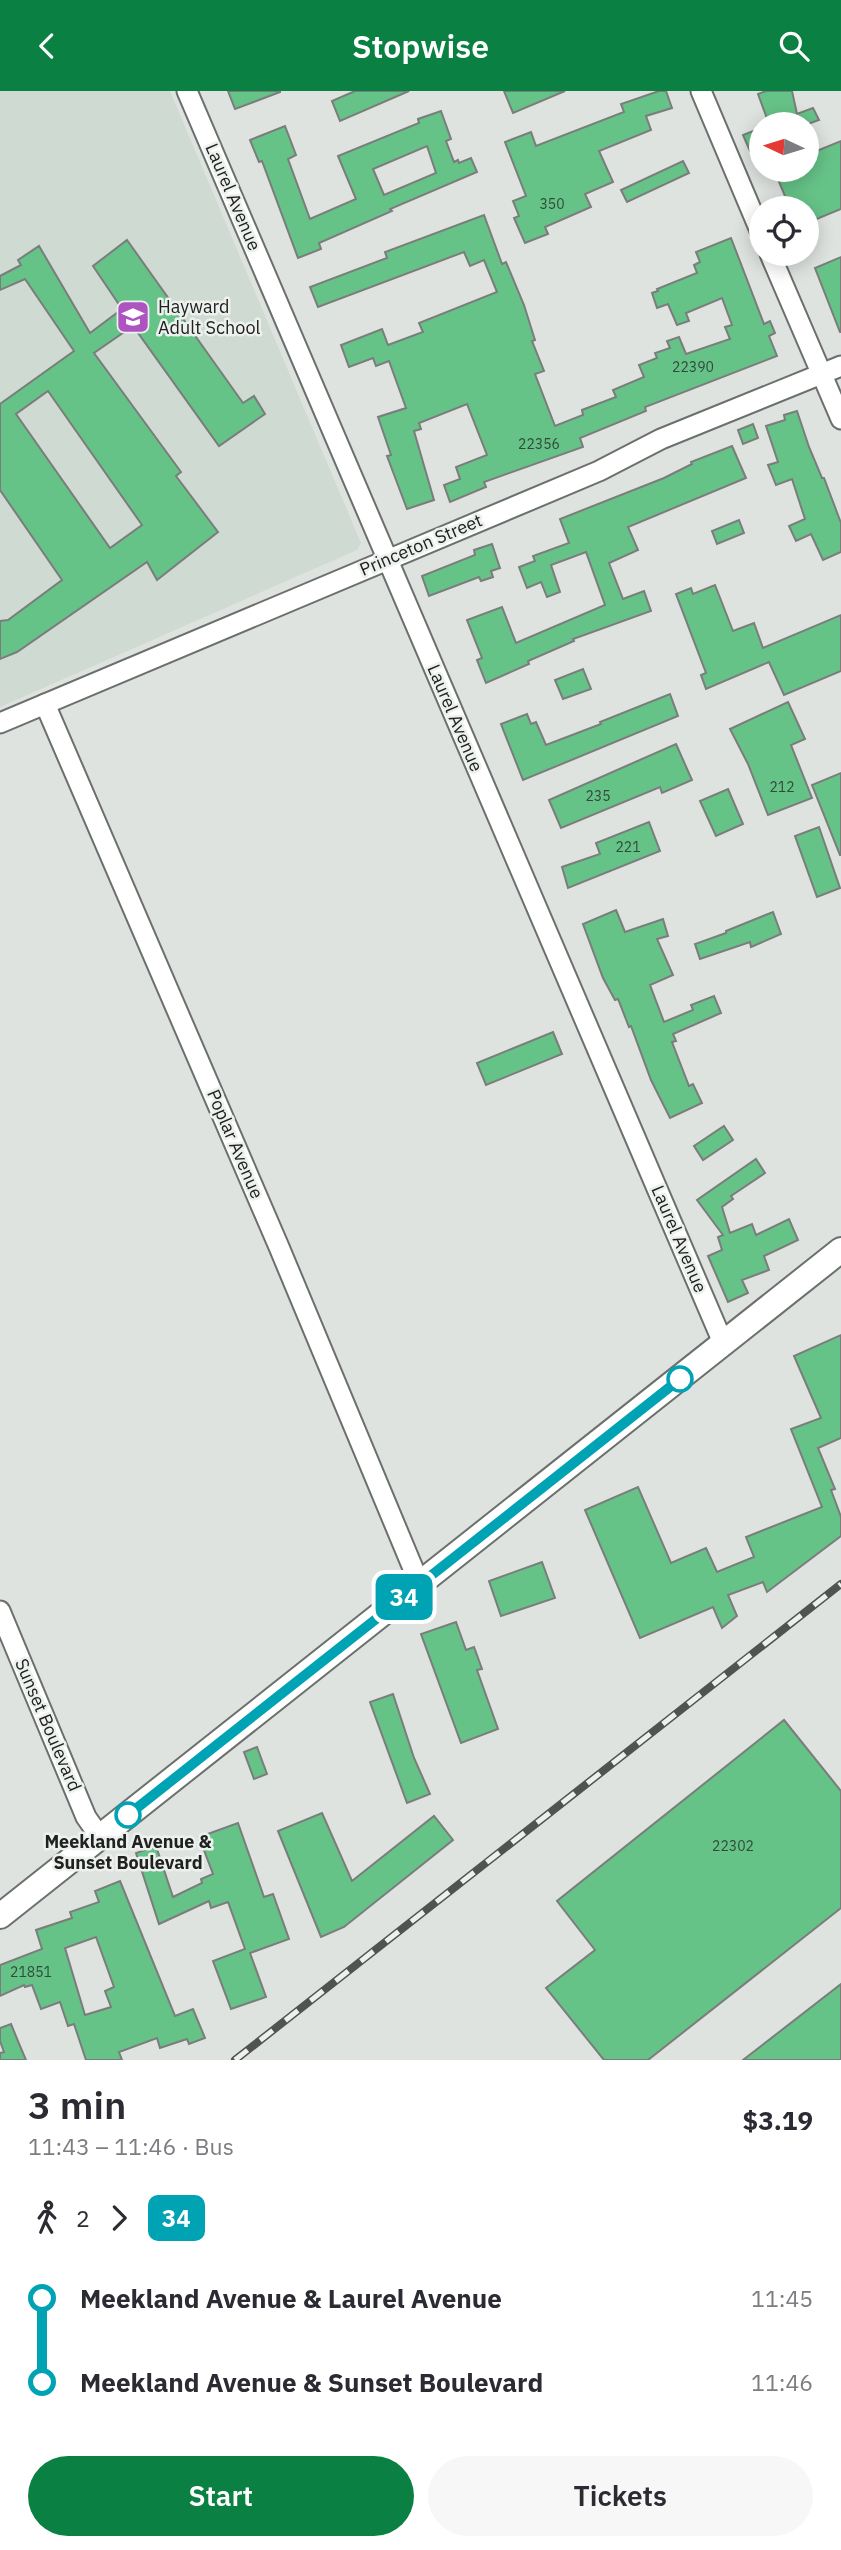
<!DOCTYPE html>
<meta charset="utf-8">
<style>
:root{--surface:#fff;--page:#f7f7f7;--text:#2b2b33;--muted:#7c7c81;--accent:#0b8043}
body{margin:0;font-family:"IBM Plex Sans",sans-serif;background:var(--page);color:var(--text);height:100vh;display:flex;flex-direction:column;font-size:26px;white-space:nowrap}
*{box-sizing:border-box;margin:0}
p{font-size:23px;color:var(--muted)}
.icon{flex:none;width:38px;height:38px;fill:none;stroke:currentColor;stroke-width:2;stroke-linecap:round;stroke-linejoin:round}
.map{position:relative;height:1969px;overflow:hidden}
.sheet{display:flex;flex-direction:column;background:var(--surface);flex:1}
.sheet>*{flex:none}
.badge{padding:0 14px;border-radius:10px;font-size:24px;line-height:46px}
.needle{width:46px;rotate:274deg}
.fabs{position:absolute;left:749px;top:21px;display:grid;gap:14px}
.fabs a{display:grid;place-items:center;width:70px;height:70px;border-radius:50%;background:var(--surface);box-shadow:0 4px 18px #0003;font-size:35px}
.map>.badge{position:absolute;translate:-50% -50%;box-shadow:0 0 0 4px #fff}
.legs{display:flex;align-items:center;gap:10px;height:77px;padding:0 28px;font-size:23px}
.legs p{margin-inline-start:auto}
.head{display:flex;align-items:center;justify-content:space-between;height:119px;padding:0 28px}
h1{font-size:38px;font-weight:600;line-height:52px}
.cta{display:flex;gap:14px;margin-top:auto;padding:14px 28px}
.cta a{flex:1;height:80px;border-radius:42px;background:var(--accent);color:#fff;font-size:28px;font-weight:600;line-height:80px;text-align:center}
.cta a+a{background:var(--page);color:var(--text)}
ul{padding:0 28px;list-style:none}
li{display:flex;align-items:center;gap:24px;height:84px;font-size:26px}
li i{display:grid;place-items:center;width:10px;height:100%;margin:0 9px;background:currentColor}
li i::after{content:'';width:18px;height:18px;margin:-9px;border:5px solid;border-radius:50%;background:var(--surface)}
li p{margin-inline-start:auto}
li:first-child i{background:linear-gradient(#0000 50%,currentColor 0)}
li:last-child i{background:linear-gradient(currentColor 50%,#0000 0)}
header{display:flex;justify-content:space-between;align-items:center;height:91px;padding:0 28px;background:var(--accent);color:#fff;font-size:32px;font-weight:600}
.map>svg:first-child{display:block}
.built{fill:#cfdad2}
.building{fill:#66c388;stroke:#7a7d7b;stroke-width:2;fill-rule:evenodd}
.lines{fill:none;stroke-linecap:round;stroke-linejoin:round}
.minor-casing{stroke:#6c706d;stroke-width:23}
.tertiary-casing{stroke:#6c706d;stroke-width:28}
.minor{stroke:#fff;stroke-width:19}
.tertiary{stroke:#fff;stroke-width:24}
.rail-casing{stroke:#515351;stroke-width:8}
.rail{stroke:#ecf1ee;stroke-width:5;stroke-dasharray:16;stroke-linecap:butt}
.line-1-casing{stroke:#fff;stroke-width:16}
.line-1{stroke:#00a3b4;stroke-width:10}
.stop-1-dot{fill:#fff;stroke:#00a3b4;stroke-width:3.5}
.labels{text-anchor:middle;stroke-width:5;stroke-linejoin:round;paint-order:stroke}
.number-label{font-size:14px;fill:#324a3a}
.street-label{font-size:18px;fill:#202120;stroke:#ecf1ee}
.poi-label{font-size:18px;fill:#202120;stroke:#ecf1ee;text-anchor:start}
.stop-label{font-size:18px;font-weight:bold;fill:#202120;stroke:#ecf1ee}
</style>
<header><svg class="icon" aria-label="back" viewBox="0 0 24 24"><path d="M15 5l-7 7 7 7"/></svg>Stopwise<svg class="icon" aria-label="search" viewBox="0 0 24 24"><circle cx="10" cy="10" r="6"/><path d="M15 15l6 6"/></svg></header>
<div class="map">
<svg width="841" height="1969" viewBox="0 0 841 1969">
<rect width="100%" height="100%" fill="#dfe3e0"/>
<!-- built -->
<polygon class="built" points="0,0 170,0 361,452 357,459 0,616"/>
<!-- building -->
<g class="building">
<polygon points="228,0 280,0 280,1 235,18"/>
<polygon points="355,0 409,0 340,30 332,10"/>
<polygon points="504,0 565,0 513,22"/>
<polygon points="659,0 666,0 672,17 646,25 651,39 599,60 613,91 585,103 591,116 545,136 548,143 525,152 514,127 519,125 513,110 526,105 505,51 531,41 536,55 624,21 621,13"/>
<polygon points="766,0 792,0 797,23 813,17 819,29 808,33 769,33 758,3"/>
<path d="M441,20L451,48L446,50L454,71L458,69L459,72L471,67L477,81L390,118L392,120L319,152L321,158L298,167L262,70L259,71L250,49L285,35L296,64L288,68L310,128L356,108L338,65L419,32L418,28ZM427,55L436,82L384,104L373,78Z"/>
<polygon points="761,37 761,56 750,60 743,44"/>
<polygon points="841,50 841,118 807,132 807,117 790,117 774,79 807,79 807,64"/>
<polygon points="683,70 689,82 627,111 621,99"/>
<polygon points="484,124 502,173 506,171 524,214 535,249 532,250 544,280 535,283 555,335 583,324 582,319 616,306 613,299 644,286 639,274 657,267 655,262 670,257 667,250 679,246 686,263 730,248 725,236 732,234 722,207 686,222 689,230 677,234 668,213 657,217 652,202 658,200 657,198 697,182 694,174 700,171 696,161 731,147 764,233 770,230 775,242 769,245 777,265 645,316 646,320 580,347 583,356 484,391 486,396 450,411 444,394 460,388 456,376 487,364 467,313 419,332 421,338 414,340 434,409 407,418 387,365 391,364 378,326 406,317 389,270 376,275 373,267 349,276 341,254 382,238 388,254 423,241 419,232 497,201 484,169 470,175 464,161 318,216 310,196 387,167 385,161"/>
<path d="M127,149L243,312L254,305L265,323L219,355L133,235L94,262L181,381L176,385L218,441L157,489L147,471L17,561L0,568V530L8,529L62,489L0,399V313L74,260L25,188L0,199V185L21,174L18,169L39,155L90,242L122,218L93,175ZM48,300L142,434L110,457L16,323Z"/>
<polygon points="841,166 841,241 840,241 815,177"/>
<polygon points="797,320 809,356 822,387 824,387 841,432 841,461 823,469 811,443 796,450 789,435 805,428 792,388 776,394 768,374 778,371 766,335 785,329 784,324"/>
<polygon points="753,333 758,347 743,353 738,339"/>
<polygon points="732,355 746,387 628,436 638,459 609,472 623,508 644,500 651,520 573,548 574,550 528,570 529,573 486,592 477,569 482,567 467,529 502,516 516,552 605,514 586,461 551,474 560,501 547,506 541,491 527,497 519,476 535,470 533,465 569,452 560,428 664,387 692,373 691,371"/>
<polygon points="739,429 744,442 717,453 712,440"/>
<polygon points="492,453 500,477 491,480 493,486 481,490 479,486 429,505 422,485 475,464 474,459"/>
<polygon points="715,494 733,540 754,532 763,557 841,524 841,580 784,604 769,571 706,598 701,584 706,582 676,503 691,497 693,503"/>
<polygon points="583,578 591,598 563,608 555,589"/>
<polygon points="670,603 678,625 523,689 501,633 527,623 531,633 536,631 546,654 601,633 600,631"/>
<polygon points="788,611 805,648 791,654 812,707 768,724 748,673 730,638"/>
<polygon points="676,653 692,689 662,702 660,696 561,737 549,709"/>
<polygon points="841,682 841,764 840,764 812,694"/>
<polygon points="728,698 743,733 716,745 700,710"/>
<polygon points="649,731 660,760 568,797 562,776 600,763 596,752"/>
<polygon points="819,736 840,797 817,806 795,745"/>
<polygon points="616,819 625,841 663,828 668,845 657,848 673,884 650,894 664,931 693,919 691,914 714,905 721,922 673,943 676,950 672,951 689,995 693,993 702,1012 670,1027 651,989 631,935 629,936 618,908 615,909 603,887 583,833"/>
<polygon points="773,821 781,843 751,856 750,851 700,868 695,853 726,842 726,840"/>
<polygon points="553,941 562,963 486,994 477,972"/>
<polygon points="724,1035 733,1049 703,1069 694,1055"/>
<polygon points="756,1068 765,1082 731,1105 733,1108 722,1116 730,1142 752,1133 756,1144 789,1128 798,1149 764,1165 769,1179 742,1189 748,1202 728,1211 708,1165 722,1159 718,1146 723,1144 697,1109"/>
<polygon points="841,1244 841,1347 818,1357 835,1398 831,1399 841,1426 841,1445 767,1501 763,1491 728,1504 737,1525 722,1537 713,1516 640,1547 585,1419 638,1396 671,1472 706,1457 717,1481 754,1466 746,1446 822,1416 791,1338 821,1327 794,1265"/>
<polygon points="542,1471 555,1507 501,1525 489,1490"/>
<polygon points="456,1531 466,1559 474,1556 482,1578 477,1579 498,1638 461,1652 421,1543"/>
<polygon points="393,1603 414,1667 430,1703 407,1712 370,1611"/>
<polygon points="784,1629 841,1700 841,1817 648,1969 604,1969 546,1897 595,1859 557,1810"/>
<polygon points="257,1656 267,1683 254,1688 244,1661"/>
<polygon points="322,1722 352,1790 434,1725 453,1749 344,1836 321,1846 278,1740"/>
<polygon points="238,1732 264,1806 273,1803 289,1848 250,1862 266,1906 231,1918 213,1870 245,1858 228,1811 211,1817 209,1810 159,1833 136,1762 156,1755 173,1806 202,1792 201,1788 213,1783 199,1746"/>
<path d="M120,1790L175,1925L193,1918L205,1947L189,1953L187,1948L160,1957L157,1947L119,1961L122,1969H86L74,1933L68,1935L60,1911L41,1918L32,1894L25,1896L24,1894L0,1905V1874L42,1858L36,1839L72,1827L70,1821L99,1811L95,1800ZM96,1846L114,1896L105,1900L111,1916L85,1924L65,1857Z"/>
<polygon points="841,1893 841,1969 743,1969"/>
<polygon points="11,1933 20,1955 26,1969 0,1969 0,1962 4,1961 0,1950 0,1937"/>
</g>
<g class="lines">
<defs>
<g id="minor">
<polyline points="187,0 724,1254"/>
<polyline points="701,0 761,142"/>
<polyline points="770,163 841,328"/>
<polyline points="45,613 279,1156 420,1494"/>
<polyline points="0,632 599,380 661,348 841,275"/>
<polyline points="0,1520 86,1726 100,1746"/>
</g>
<polyline id="tertiary" points="0,1825 841,1159"/>
</defs>
<!-- minor casing -->
<use href="#minor" class="minor-casing"/>
<!-- tertiary casing -->
<use href="#tertiary" class="tertiary-casing"/>
<!-- minor -->
<use href="#minor" class="minor"/>
<!-- tertiary -->
<use href="#tertiary" class="tertiary"/>
<defs>
<polyline id="rail" points="235,1969 841,1493"/>
</defs>
<!-- rail casing -->
<use href="#rail" class="rail-casing"/>
<!-- rail -->
<use href="#rail" class="rail"/>
</g>
<g class="lines">
<defs>
<polyline id="line-1" points="128,1724 680,1288"/>
</defs>
<!-- line-1 casing -->
<use href="#line-1" class="line-1-casing"/>
<!-- line-1 -->
<use href="#line-1" class="line-1"/>
</g>
<!-- icons -->
<defs>
<symbol id="school-square" viewBox="-11 -11 22 22"><rect x="-9" y="-9" width="18" height="18" rx="4" fill="#ad54c1" stroke="#ecf1ee"/><path d="M0-5L7-2L0 1L-7-2ZM-4 1L0 2.5L4 1V4Q0 6-4 4Z" fill="#fff"/></symbol>
</defs>
<g fill-rule="evenodd">
<use href="#school-square" x="114" y="207" width="38" height="38"/>
</g>
<!-- markers -->
<g class="stop-1-dot">
<circle cx="680" cy="1288" r="12"/>
<circle cx="128" cy="1724" r="12"/>
</g>
<g class="labels">
<!-- number labels -->
<g class="number-label">
<text x="552" y="118">350</text>
<text x="693" y="281">22390</text>
<text x="539" y="358">22356</text>
<text x="782" y="701">212</text>
<text x="598" y="710">235</text>
<text x="628" y="761">221</text>
<text x="733" y="1760">22302</text>
<text x="31" y="1886">21851</text>
</g>
<!-- street labels -->
<g class="street-label">
<text transform="translate(233 106) rotate(67)" y="6">Laurel Avenue</text>
<text transform="translate(421 454) rotate(-23)" y="6">Princeton Street</text>
<text transform="translate(455 627) rotate(67)" y="6">Laurel Avenue</text>
<text transform="translate(235 1053) rotate(67)" y="6">Poplar Avenue</text>
<text transform="translate(679 1148) rotate(67)" y="6">Laurel Avenue</text>
<text transform="translate(48 1634) rotate(67)" y="6">Sunset Boulevard</text>
</g>
<!-- poi labels -->
<g class="poi-label">
<text x="158" y="222">Hayward<tspan x="158" dy="21">Adult School</tspan></text>
</g>
<!-- stop labels -->
<g class="stop-label">
<text x="128" y="1757">Meekland Avenue &amp;<tspan x="128" dy="21">Sunset Boulevard</tspan></text>
</g>
</g>
</svg>
<div class="fabs">
<a><svg class="needle" viewBox="-14 -14 28 28"><path d="M0-13l5 13h-10z" fill="#e53935"/><path d="M0 13l5-13h-10z" fill="#7c7c81"/></svg></a>
<a><svg class="icon" aria-label="locate" viewBox="0 0 24 24"><circle cx="12" cy="12" r="6"/><path d="M12 2v4M12 18v4M2 12h4M18 12h4"/></svg></a>
</div>
<b class="badge" style="left:404px;top:1506px;background:#00a3b4;color:#fff">34</b>
</div>
<section class="sheet">
<div class="head"><div><h1>3 min</h1><p>11:43 – 11:46 · Bus</p></div><b>$3.19</b></div>
<div class="legs"><svg class="icon" aria-label="walk" viewBox="0 0 24 24"><circle cx="13" cy="4" r="2"/><path d="M13 8l-2 6 4 7M11 14l-3 7M7 12l3-4h3l4 4"/></svg>2<svg class="icon" aria-label="forward" viewBox="0 0 24 24"><path d="M9 5l7 7-7 7"/></svg><b class="badge" style="background:#00a3b4;color:#fff">34</b></div>
<ul>
<li><i style="color:#00a3b4"></i><b>Meekland Avenue &amp; Laurel Avenue</b><p>11:45</p></li>
<li><i style="color:#00a3b4"></i><b>Meekland Avenue &amp; Sunset Boulevard</b><p>11:46</p></li>
</ul>
<div class="cta"><a>Start</a><a>Tickets</a></div>
</section>
